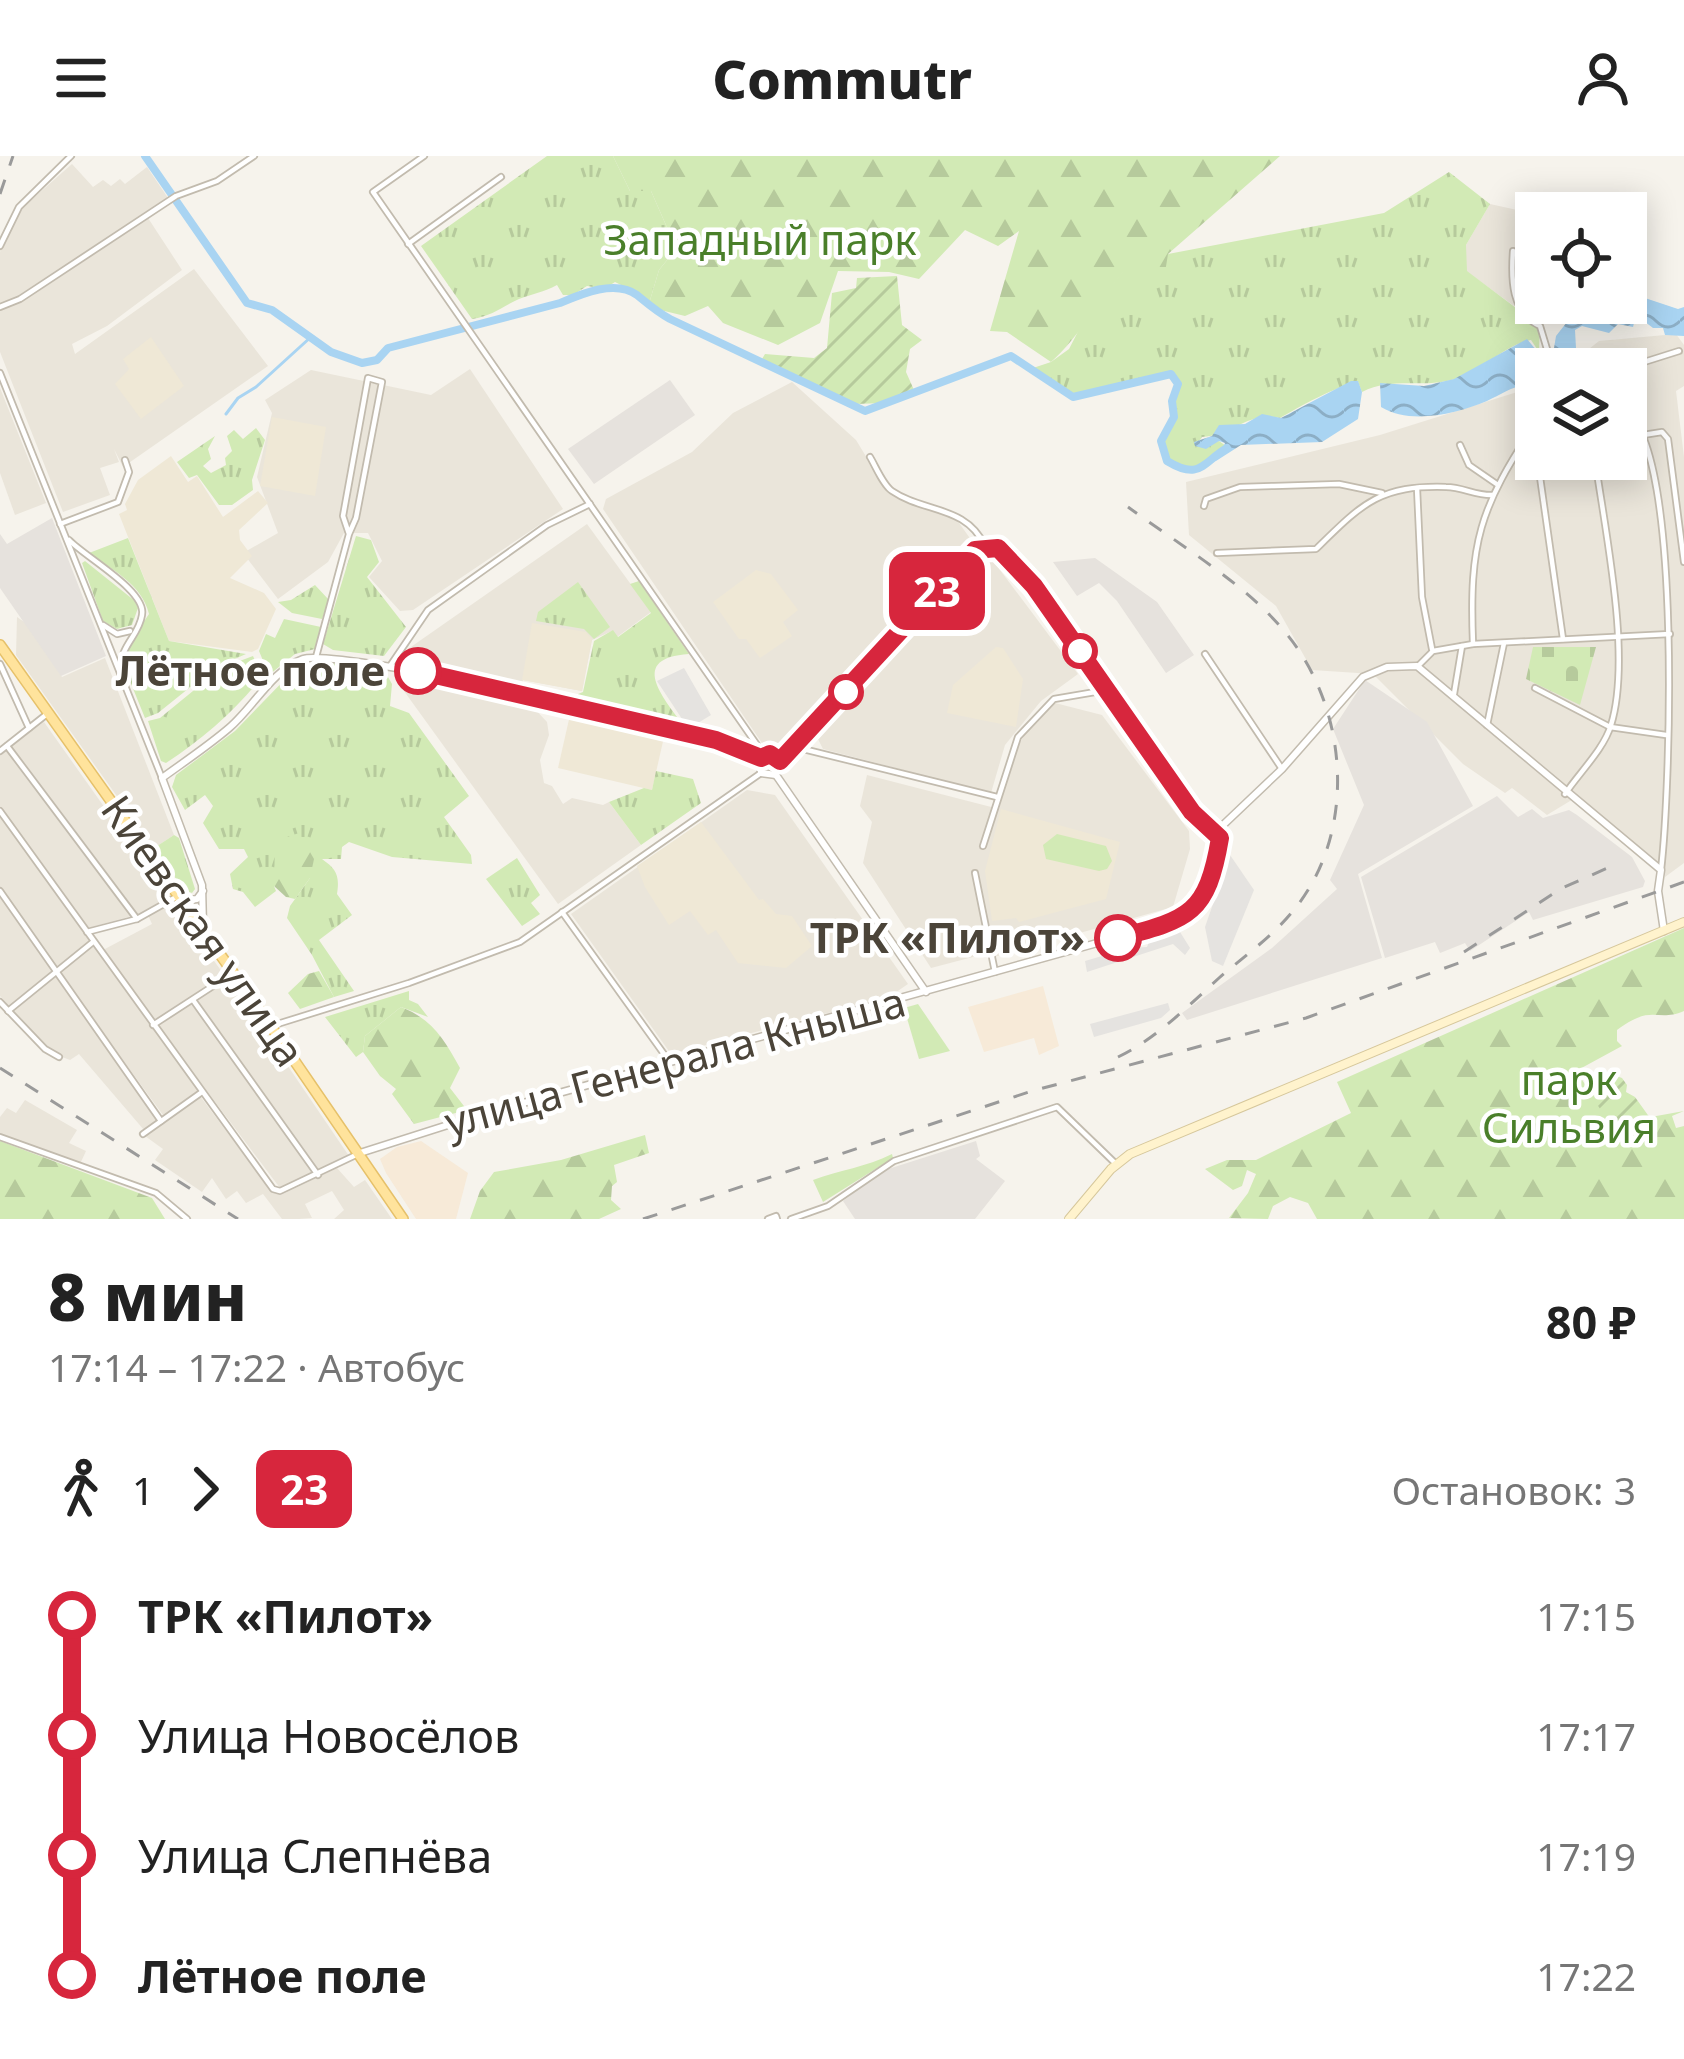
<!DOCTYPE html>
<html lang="ru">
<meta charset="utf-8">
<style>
:root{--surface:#fff;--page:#f6f6f6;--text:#222;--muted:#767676}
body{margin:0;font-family:"Noto Sans",sans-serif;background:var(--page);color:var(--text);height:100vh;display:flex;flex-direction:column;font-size:45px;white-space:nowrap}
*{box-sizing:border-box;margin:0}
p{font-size:39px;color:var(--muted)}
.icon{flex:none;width:66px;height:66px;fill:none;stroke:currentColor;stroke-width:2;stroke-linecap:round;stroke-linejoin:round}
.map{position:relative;height:1063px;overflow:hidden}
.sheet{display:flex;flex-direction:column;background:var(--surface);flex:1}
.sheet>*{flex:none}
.badge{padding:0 24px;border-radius:18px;font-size:42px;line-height:78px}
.tools{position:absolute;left:1515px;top:36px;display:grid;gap:24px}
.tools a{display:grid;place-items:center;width:132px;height:132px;border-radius:0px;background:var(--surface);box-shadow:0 6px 30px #0003;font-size:60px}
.map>.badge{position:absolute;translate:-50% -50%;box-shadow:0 0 0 6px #fff}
.legs{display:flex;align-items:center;gap:18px;height:132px;padding:0 48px;font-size:39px}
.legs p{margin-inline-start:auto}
.headline{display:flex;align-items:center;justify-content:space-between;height:204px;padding:0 48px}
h1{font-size:66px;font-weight:800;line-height:90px}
ul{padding:0 48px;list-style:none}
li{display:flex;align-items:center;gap:42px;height:120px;font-size:45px}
li i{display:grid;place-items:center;width:18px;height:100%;margin:0 15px;background:currentColor}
li i::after{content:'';width:30px;height:30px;margin:-15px;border:9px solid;border-radius:50%;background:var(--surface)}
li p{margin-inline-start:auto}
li:first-child i{background:linear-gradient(#0000 50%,currentColor 0)}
li:last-child i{background:linear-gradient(currentColor 50%,#0000 0)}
header{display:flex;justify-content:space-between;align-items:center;height:156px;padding:0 48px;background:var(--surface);font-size:54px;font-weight:800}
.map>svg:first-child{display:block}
.residential{fill:#eae5da}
.commercial{fill:#f7ead8}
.industrial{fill:#e6e2dd}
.education{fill:#efe8d6}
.grass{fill:url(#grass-tufts)}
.forest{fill:url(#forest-firs)}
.cemetery{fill:url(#cemetery-stones)}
.garden{fill:url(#garden-furrows)}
.pitch{fill:#d2eab5}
.parking{fill:#e5e3e0}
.water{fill:url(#water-waves)}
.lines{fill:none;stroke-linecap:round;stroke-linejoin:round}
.stream{stroke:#a9d4f2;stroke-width:3}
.river{stroke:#a9d4f2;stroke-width:8}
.minor-casing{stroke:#c2bbae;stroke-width:8}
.tertiary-casing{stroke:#c2bbae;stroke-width:9}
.secondary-casing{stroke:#d6c79b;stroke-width:10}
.primary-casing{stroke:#e6c16a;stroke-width:12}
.minor{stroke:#fff;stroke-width:4.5}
.tertiary{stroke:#fff;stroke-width:6}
.secondary{stroke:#fff3cd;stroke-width:8}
.primary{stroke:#ffe39c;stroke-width:9}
.rail{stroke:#9a9a9a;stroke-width:3;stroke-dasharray:15 15;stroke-linecap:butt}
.line-1-casing{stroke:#fff;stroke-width:27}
.line-1{stroke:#d7263d;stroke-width:18}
.stop-1-dot{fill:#fff;stroke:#d7263d;stroke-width:6}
.labels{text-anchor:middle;stroke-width:9;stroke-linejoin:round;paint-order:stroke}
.park-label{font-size:42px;fill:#4a7f2a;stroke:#fff}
.stop-label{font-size:42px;font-weight:bold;fill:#4b4439;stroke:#fff;text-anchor:end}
.street-label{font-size:42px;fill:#4b4439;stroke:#fff}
</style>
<header><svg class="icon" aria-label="menu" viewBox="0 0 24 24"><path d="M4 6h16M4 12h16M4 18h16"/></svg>Commutr<svg class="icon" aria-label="person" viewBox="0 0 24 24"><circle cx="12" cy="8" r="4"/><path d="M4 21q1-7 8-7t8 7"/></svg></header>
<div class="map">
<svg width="1684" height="1063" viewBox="0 0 1684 1063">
<defs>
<pattern id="grass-tufts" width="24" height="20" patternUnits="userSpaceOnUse" patternTransform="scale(3)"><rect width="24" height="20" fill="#d2eab5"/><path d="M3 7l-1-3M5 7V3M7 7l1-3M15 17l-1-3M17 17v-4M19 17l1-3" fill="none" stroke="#b6ca9c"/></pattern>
<pattern id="forest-firs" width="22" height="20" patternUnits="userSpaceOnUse" patternTransform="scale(3)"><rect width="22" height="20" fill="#d2eab5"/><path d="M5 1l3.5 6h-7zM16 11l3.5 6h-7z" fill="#b6ca9c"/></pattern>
<pattern id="cemetery-stones" width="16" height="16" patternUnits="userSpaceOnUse" patternTransform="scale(3)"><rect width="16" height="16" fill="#d2eab5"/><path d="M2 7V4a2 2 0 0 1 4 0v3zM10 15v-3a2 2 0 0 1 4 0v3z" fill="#b6ca9c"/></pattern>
<pattern id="garden-furrows" width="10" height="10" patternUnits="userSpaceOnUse" patternTransform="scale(3)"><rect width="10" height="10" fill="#d2eab5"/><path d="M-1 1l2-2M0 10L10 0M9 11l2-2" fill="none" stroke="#b6ca9c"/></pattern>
<pattern id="water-waves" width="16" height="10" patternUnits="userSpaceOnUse" patternTransform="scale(3)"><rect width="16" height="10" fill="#a9d4f2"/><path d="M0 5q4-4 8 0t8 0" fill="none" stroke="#8caec5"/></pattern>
</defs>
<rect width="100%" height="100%" fill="#f6f3ec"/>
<!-- residential -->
<g class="residential">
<polygon points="72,8 93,31 103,24 111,30 120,23 125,28 147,11 168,42 16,142 0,148 0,96 10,71 20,54"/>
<polygon points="1490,48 1517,54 1518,120 1525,152 1521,155 1466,115 1466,89"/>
<polygon points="148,62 182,114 107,170 72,188 75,198 194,113 268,210 123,311 114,293 119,306 100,312 110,339 63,356 0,196 0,153 21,145"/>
<polygon points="1676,178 1684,189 1684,230 1676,235 1684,301 1684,707 1665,721 1665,713 1575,642 1547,659 1512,632 1505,637 1463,608 1373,518 1312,514 1276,450 1189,379 1186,326 1380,279 1536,230 1536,303 1626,303 1626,213 1564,213 1599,185"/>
<polygon points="470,213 563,353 413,454 400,455 369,421 382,405 368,377 344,377 328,406 278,443 243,397 278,377 257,321 272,257 265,244 311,214 431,239"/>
<polygon points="792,226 856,284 887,335 957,364 974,388 785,596 774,598 766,593 603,353 606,343 692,296 733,257"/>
<polygon points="0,232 46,347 15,359 0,317"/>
<polygon points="587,368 651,456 617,481 612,475 592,484 582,535 523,524 521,533 409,505 408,493"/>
<polygon points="988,398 1078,518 1041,545 1005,589 991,637 823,593 818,583"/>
<polygon points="17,461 27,468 62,521 105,502 174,679 154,692 16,499"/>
<polygon points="398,516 534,542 532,550 547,566 549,579 540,604 544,627 552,630 563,648 572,642 603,649 609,646 641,689 558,748 396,524"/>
<polygon points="1055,547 1102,559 1189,675 1190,693 1173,751 994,801 992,796 931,812 863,707 872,666 860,650 867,619 999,653 1015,595 1032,567"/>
<polygon points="44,566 168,741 137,759 11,590"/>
<polygon points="7,592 132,760 88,772 0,650 0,598"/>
<polygon points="747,634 775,639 908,828 889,841 671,898 571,758"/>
<polygon points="0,659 90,785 57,812 0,731"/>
<polygon points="0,739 53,814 9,850 0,840"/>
<polygon points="171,746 225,820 153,865 103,794 152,768 148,759"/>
<polygon points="93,789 198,935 163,959 58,815"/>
<polygon points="56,820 158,964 144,974 79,898 70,904 49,896 11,854"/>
<polygon points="228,822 349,1000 318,1015 195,844"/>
<polygon points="192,847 314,1018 280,1032 158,870"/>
<polygon points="200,940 272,1036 281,1039 337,1012 354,1031 365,1024 392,1063 334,1063 344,1054 332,1035 305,1048 312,1062 299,1063 282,1063 263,1038 246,1047 237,1035 226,1043 212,1022 202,1036 155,1004 163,993 145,980"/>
<polygon points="25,944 77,974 69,987 86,995 80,1008 0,978 0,961 7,952 16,957"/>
</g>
<!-- commercial -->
<g class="commercial">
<polygon points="1043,830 1059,890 1039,899 1034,882 984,896 968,851"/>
<polygon points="421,985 468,1017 456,1063 416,1063 386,1017 380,1003 397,991"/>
</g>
<!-- industrial -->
<g class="industrial">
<polygon points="670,224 695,259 594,328 568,293"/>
<polygon points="52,362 106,500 61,520 0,432 0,378 7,388"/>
<polygon points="1095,402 1157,446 1194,499 1166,517 1117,445 1099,427 1077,440 1053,406"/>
<polygon points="1365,524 1427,566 1473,650 1358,718 1382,802 1187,864 1182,857 1272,792 1337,733 1330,724 1364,649 1333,573"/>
<polygon points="1497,640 1518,661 1532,653 1543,662 1569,654 1577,659 1632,701 1645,725 1643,731 1533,764 1529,756 1470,795 1465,787 1440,797 1435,786 1385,802 1361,721"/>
<polygon points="976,985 980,1000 976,1003 1005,1025 975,1063 855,1063 843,1045 882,1015"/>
</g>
<!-- education -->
<g class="education">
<polygon points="151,181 184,230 141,263 115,228 129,213 123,203"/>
<polygon points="272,261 326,271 315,340 260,330"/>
<polygon points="171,300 188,326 197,320 223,361 258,335 268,347 239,374 240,384 252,400 230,422 264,437 276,453 258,493 252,496 169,485 119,358 127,354 125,348 138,324"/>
<polygon points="756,414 771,418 798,454 783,466 792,480 760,502 746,483 739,483 713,446"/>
<polygon points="532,467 586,476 592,483 582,535 522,524"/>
<polygon points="996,491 1003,492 1023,523 1016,571 947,557 953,529"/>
<polygon points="570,559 664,581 652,634 558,612"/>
<polygon points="1001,653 1120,686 1106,743 1019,766 1016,762 992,765 985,715"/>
<polygon points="701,666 759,744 763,743 776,758 792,760 812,790 786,812 738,807 716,774 708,779 690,755 669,769 645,731 637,710"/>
</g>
<!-- grass -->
<g class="grass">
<path d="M547,0H613L630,35H651L669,76L672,98L659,114L648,151L637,137L615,126L604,133L587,130L573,139H563L557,129C544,136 532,138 519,143C501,151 492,160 472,163L421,90Z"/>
<path d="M1449,16L1490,48L1466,89L1467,115L1540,170L1539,196L1531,184C1503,189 1484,215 1455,223C1422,233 1393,220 1362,236L1358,226C1336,230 1299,251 1280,262C1248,255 1233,279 1202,281L1196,290L1219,285L1226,290C1212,307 1170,331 1162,295C1159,282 1166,277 1171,267C1177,256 1173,242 1178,228L1172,219L1073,241L1030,213L1051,206L1069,193L1084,164L1124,114L1168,98L1384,57Z"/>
<polygon points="256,272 265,284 252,324 253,334 232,349 219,349 197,319 189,322 177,306 215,280 208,293 211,303 203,310 211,317 226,309 225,302 232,295 227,280 234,274 243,283"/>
<polygon points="356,380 371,384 379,406 367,421 406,471 384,500 333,494 323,488"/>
<path d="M128,382L169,485L246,498L214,512L158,557L145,562L123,508L126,492L149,458C142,428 112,414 89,397Z"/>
<polygon points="85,405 135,445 138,452 132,469 117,473 103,465 82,407"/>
<path d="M639,425L689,498C628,502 663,541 683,569L576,545L578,538L583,536L594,485L613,474L618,481L651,457L630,428Z"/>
<polygon points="578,426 610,471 594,483 584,473 536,465 538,456"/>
<polygon points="315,429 329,444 322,463 292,457 278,446 291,444"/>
<polygon points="284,463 321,471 315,493 295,498 269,519 259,495 266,478 275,482"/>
<path d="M253,500L262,521C235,555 203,583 166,607L161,605L148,565L160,562L221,512Z"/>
<path d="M322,506L345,509L356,517L384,514L392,528L390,550L409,557L469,640L444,661L471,699L472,708L392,701L349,686L342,691L341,703H322C336,713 340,719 337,738L352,759L319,784L354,835L334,841L312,799L287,762L290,750L310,722L274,730L276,735L255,751L243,736L233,733L230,718L248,701L244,693H219L203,667L213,650L205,639L185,654L172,631L176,619L235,575L295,513Z"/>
<polygon points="656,615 693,623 701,647 641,689 609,646 644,632 652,634"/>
<polygon points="174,679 179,682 195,733 192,737 184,734 154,692"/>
<polygon points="517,702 540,739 531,747 540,758 522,770 486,723"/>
<polygon points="409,835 409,844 418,848 428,861 401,851 365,880 363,896 356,901 325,861"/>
</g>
<!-- forest -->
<g class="forest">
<path d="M613,0H1280L1168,98L1163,129L1124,115C1099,145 1079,181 1051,206L1007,176L990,175L1019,75L998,90L965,74L919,123L889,116L838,115L820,167L778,189L723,167L708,150L685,160L648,151L659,114L672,98L669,76L651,35H630Z"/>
<polygon points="299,677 314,703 310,722 295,743 286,741 274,730 275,685"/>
<path d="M1684,772V855C1656,867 1653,847 1617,874V885L1622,890L1576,915L1612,968L1684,955L1672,960L1676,972L1684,970V1063H1317L1308,1047L1290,1041L1273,1050L1268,1063L1229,1062L1248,1037L1256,1018L1247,1014L1242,1030L1233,1034L1205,1013L1227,1004H1256L1351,957L1337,926Z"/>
<polygon points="319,815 334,841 300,853 288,837 308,818"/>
<path d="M401,851C432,863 444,883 460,912L450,932L467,954L414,968L392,938L396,933L380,920L363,896L365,880Z"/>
<polygon points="645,979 649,997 614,1009 617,1026 612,1030 611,1044 621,1053 599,1063 470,1063 480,1035 494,1016 561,1004"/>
<polygon points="0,985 152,1042 165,1063 0,1063"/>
<path d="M892,998L893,1002L823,1046L813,1024C840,1014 866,1011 892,998Z"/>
</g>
<!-- cemetery -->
<polygon class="cemetery" points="1533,491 1596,491 1580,549 1526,523"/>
<!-- garden -->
<g class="garden">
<polygon points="897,120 902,169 922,184 910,193 906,216 914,234 884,247 856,248 762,203 765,198 814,202 827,192 832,137 856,132 857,122"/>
<polygon points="1611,918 1622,922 1627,929 1626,936 1635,941 1650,962 1611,969 1586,932"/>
</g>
<!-- pitch -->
<g class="pitch">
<polygon points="1057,678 1106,690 1112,705 1107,713 1099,715 1046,703 1043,689"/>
<polygon points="918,848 950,895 919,903 904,852"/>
</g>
<!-- parking -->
<g class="parking">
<polygon points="684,512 711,559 693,570 686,569 657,525"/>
<polygon points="1230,699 1254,734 1223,810 1212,805 1205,771"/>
<polygon points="1180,776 1190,792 1185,799 1173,788 1087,816 1085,805 1129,792 1147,791 1149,786"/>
<polygon points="1168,847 1170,854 1161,862 1094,881 1090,868"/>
</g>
<!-- water -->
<g class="water">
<polygon points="1639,140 1678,153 1684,151 1684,180 1665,179 1663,172 1653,172 1636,159 1633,171 1618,168 1609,177 1582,170 1575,174 1576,192 1553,198 1556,180 1567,166"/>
<path d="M1527,183L1541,200V213H1536L1533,228C1516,228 1502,238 1487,245C1456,258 1410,269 1381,251L1380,227L1424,230L1454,223Z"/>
<polygon points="1351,225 1358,225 1362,236 1358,263 1322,286 1241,289 1216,305 1225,287 1219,285 1206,293 1195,290 1194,286 1212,280 1219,269 1245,268 1262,258 1281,262"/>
</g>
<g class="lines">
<!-- stream -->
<polyline class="stream" points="226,258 238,242 256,231 312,180"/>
<!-- river -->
<path class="river" d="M145,0L247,147L272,154L331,196L362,207L377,204L388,192L560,147C581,138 615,123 637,139C648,148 657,156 670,163L865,255L1011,200L1073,241L1171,218L1178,228L1172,245L1174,261L1161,285L1167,305C1200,325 1202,307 1227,292"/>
<defs>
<g id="minor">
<polyline points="424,0 373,36 764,599"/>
<polyline points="408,88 501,21"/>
<polyline points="0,90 19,51 71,0"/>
<path d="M1513,95C1511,123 1511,157 1540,170L1553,213"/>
<polyline points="0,151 20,143 176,40 217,25 254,0"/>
<polyline points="1622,213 1679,195"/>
<polyline points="0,217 162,622"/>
<path d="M1626,255C1683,298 1670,638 1661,714"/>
<polyline points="1643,279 1662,276 1668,283 1684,406"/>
<polyline points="1523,286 1539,314 1563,483"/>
<polyline points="1460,289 1469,309 1498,329"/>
<path d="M870,301C876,311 883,329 892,335C924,357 966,349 985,390"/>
<polyline points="1417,332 1422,441 1432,493"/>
<polyline points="1204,350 1206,343 1240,331 1274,330 1339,328 1382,337"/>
<polyline points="60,368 118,346 129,316 125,304"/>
<path d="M69,384C85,401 147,435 142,459C139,480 120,489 121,513"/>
<path d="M1217,397L1316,393C1362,348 1379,329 1446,331C1463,331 1476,340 1493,339"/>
<polyline points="103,469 117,478 130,475"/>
<path d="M1473,488C1469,387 1479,352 1536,267"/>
<polyline points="1205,498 1282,613"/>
<polyline points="316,501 349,378 343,360 368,222 382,226 356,362 349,378"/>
<polyline points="0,508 29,572"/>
<polyline points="1419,509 1433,495 1473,488 1670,478"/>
<polyline points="390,510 428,454 547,369 590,348"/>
<polyline points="1535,532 1610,571 1666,579"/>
<polyline points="1454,538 1462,490"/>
<polyline points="1487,569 1504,487"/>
<polyline points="7,590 137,763"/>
<polyline points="795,591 997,641"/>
<polyline points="0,595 47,558"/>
<path d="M1565,638C1579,617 1604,593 1611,569C1632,501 1605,375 1595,303"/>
<polyline points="0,655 273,1033 280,1035 358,998"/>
<polyline points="983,690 1018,581 1054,543 1107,534"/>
<polyline points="975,717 995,816"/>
<polyline points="0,735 161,965"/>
<polyline points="562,756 669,905"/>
<polyline points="87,776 137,763 178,740"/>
<polyline points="193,844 318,1019"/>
<polyline points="0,846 45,893 59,901"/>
<polyline points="8,855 93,786"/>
<polyline points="153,869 233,817"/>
<polyline points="271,870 409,827 520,786 761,617"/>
<polyline points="143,978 202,936"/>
<polyline points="0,981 156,1037 187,1063"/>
<polyline points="768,1063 776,1060 777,1063"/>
<polyline points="791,1063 828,1050 894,1005 1057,951 1116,1008"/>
</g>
<g id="tertiary">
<polyline points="760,603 761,617 776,619"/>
<polyline points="780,605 975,394 991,390 1007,398 1034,430 1192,656 1212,672"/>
<polyline points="776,619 926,836"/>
<polyline points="1212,672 1222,670 1282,613 1363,521 1387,511 1417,510 1661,714 1658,735 1664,775"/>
<polyline points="182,745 197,743 203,735"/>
<path d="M203,770L202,729L162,622C184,606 208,590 229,572C253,552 272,514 303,503C337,491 731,578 761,601"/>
<path d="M360,997L473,961L1169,767C1206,752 1213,719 1220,682L1225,677L1222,670"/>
</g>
<polyline id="secondary" points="1069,1063 1111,1013 1130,998 1684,766"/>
<polyline id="primary" points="0,489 261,856 403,1063"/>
</defs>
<!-- minor casing -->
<use href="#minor" class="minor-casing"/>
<!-- tertiary casing -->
<use href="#tertiary" class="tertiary-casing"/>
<!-- secondary casing -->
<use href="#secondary" class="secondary-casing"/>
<!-- primary casing -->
<use href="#primary" class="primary-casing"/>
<!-- minor -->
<use href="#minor" class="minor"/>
<!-- tertiary -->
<use href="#tertiary" class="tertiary"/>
<!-- secondary -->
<use href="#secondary" class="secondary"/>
<!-- primary -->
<use href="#primary" class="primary"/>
<!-- rail -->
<g class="rail">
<polyline points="0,38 13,0"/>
<polyline points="1464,796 1562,732 1619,707"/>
<path d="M1118,901C1157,882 1187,851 1219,822C1243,801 1272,781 1293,755C1358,677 1349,552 1285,476C1246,428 1178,388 1128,351"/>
<polyline points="0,912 238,1063"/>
<polyline points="643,1063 1032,935 1306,862 1684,726"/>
</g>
</g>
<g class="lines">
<defs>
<path id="line-1" d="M418,515L716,584L761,602L770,598L780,605L975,394L998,392L1034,430L1192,656L1220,682C1207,759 1189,763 1118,782"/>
</defs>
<!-- line-1 casing -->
<use href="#line-1" class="line-1-casing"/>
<!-- line-1 -->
<use href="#line-1" class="line-1"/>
</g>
<!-- markers -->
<g class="stop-1-dot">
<circle cx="1080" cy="495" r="15"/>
<circle cx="418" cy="515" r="21"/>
<circle cx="846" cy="536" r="15"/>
<circle cx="1118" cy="782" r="21"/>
</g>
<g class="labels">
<!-- park labels -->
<g class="park-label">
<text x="760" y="99">Западный парк</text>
<text x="1569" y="939">парк<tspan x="1569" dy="48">Сильвия</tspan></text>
</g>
<!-- stop labels -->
<g class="stop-label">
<text x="385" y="530">Лётное поле</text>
<text x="1085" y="797">ТРК «Пилот»</text>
</g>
<!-- street labels -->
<g class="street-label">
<text transform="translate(203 775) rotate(55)" y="15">Киевская улица</text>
<text transform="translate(675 906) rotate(-15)" y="15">улица Генерала Кныша</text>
</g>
</g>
</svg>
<div class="tools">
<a><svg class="icon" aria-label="locate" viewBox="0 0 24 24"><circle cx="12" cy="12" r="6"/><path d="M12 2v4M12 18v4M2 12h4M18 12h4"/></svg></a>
<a><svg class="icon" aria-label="layers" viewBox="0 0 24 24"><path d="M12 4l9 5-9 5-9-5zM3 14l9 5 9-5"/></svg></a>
</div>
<b class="badge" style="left:937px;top:435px;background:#d7263d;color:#fff">23</b>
</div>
<section class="sheet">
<div class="headline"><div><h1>8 мин</h1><p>17:14 – 17:22 · Автобус</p></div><b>80 ₽</b></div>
<div class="legs"><svg class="icon" aria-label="walk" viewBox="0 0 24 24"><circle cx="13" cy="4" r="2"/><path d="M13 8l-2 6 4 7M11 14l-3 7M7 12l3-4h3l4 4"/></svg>1<svg class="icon" aria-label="forward" viewBox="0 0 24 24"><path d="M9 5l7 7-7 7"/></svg><b class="badge" style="background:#d7263d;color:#fff">23</b><p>Остановок: 3</p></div>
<ul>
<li><i style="color:#d7263d"></i><b>ТРК «Пилот»</b><p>17:15</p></li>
<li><i style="color:#d7263d"></i><span>Улица Новосёлов</span><p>17:17</p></li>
<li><i style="color:#d7263d"></i><span>Улица Слепнёва</span><p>17:19</p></li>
<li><i style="color:#d7263d"></i><b>Лётное поле</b><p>17:22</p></li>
</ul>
</section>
